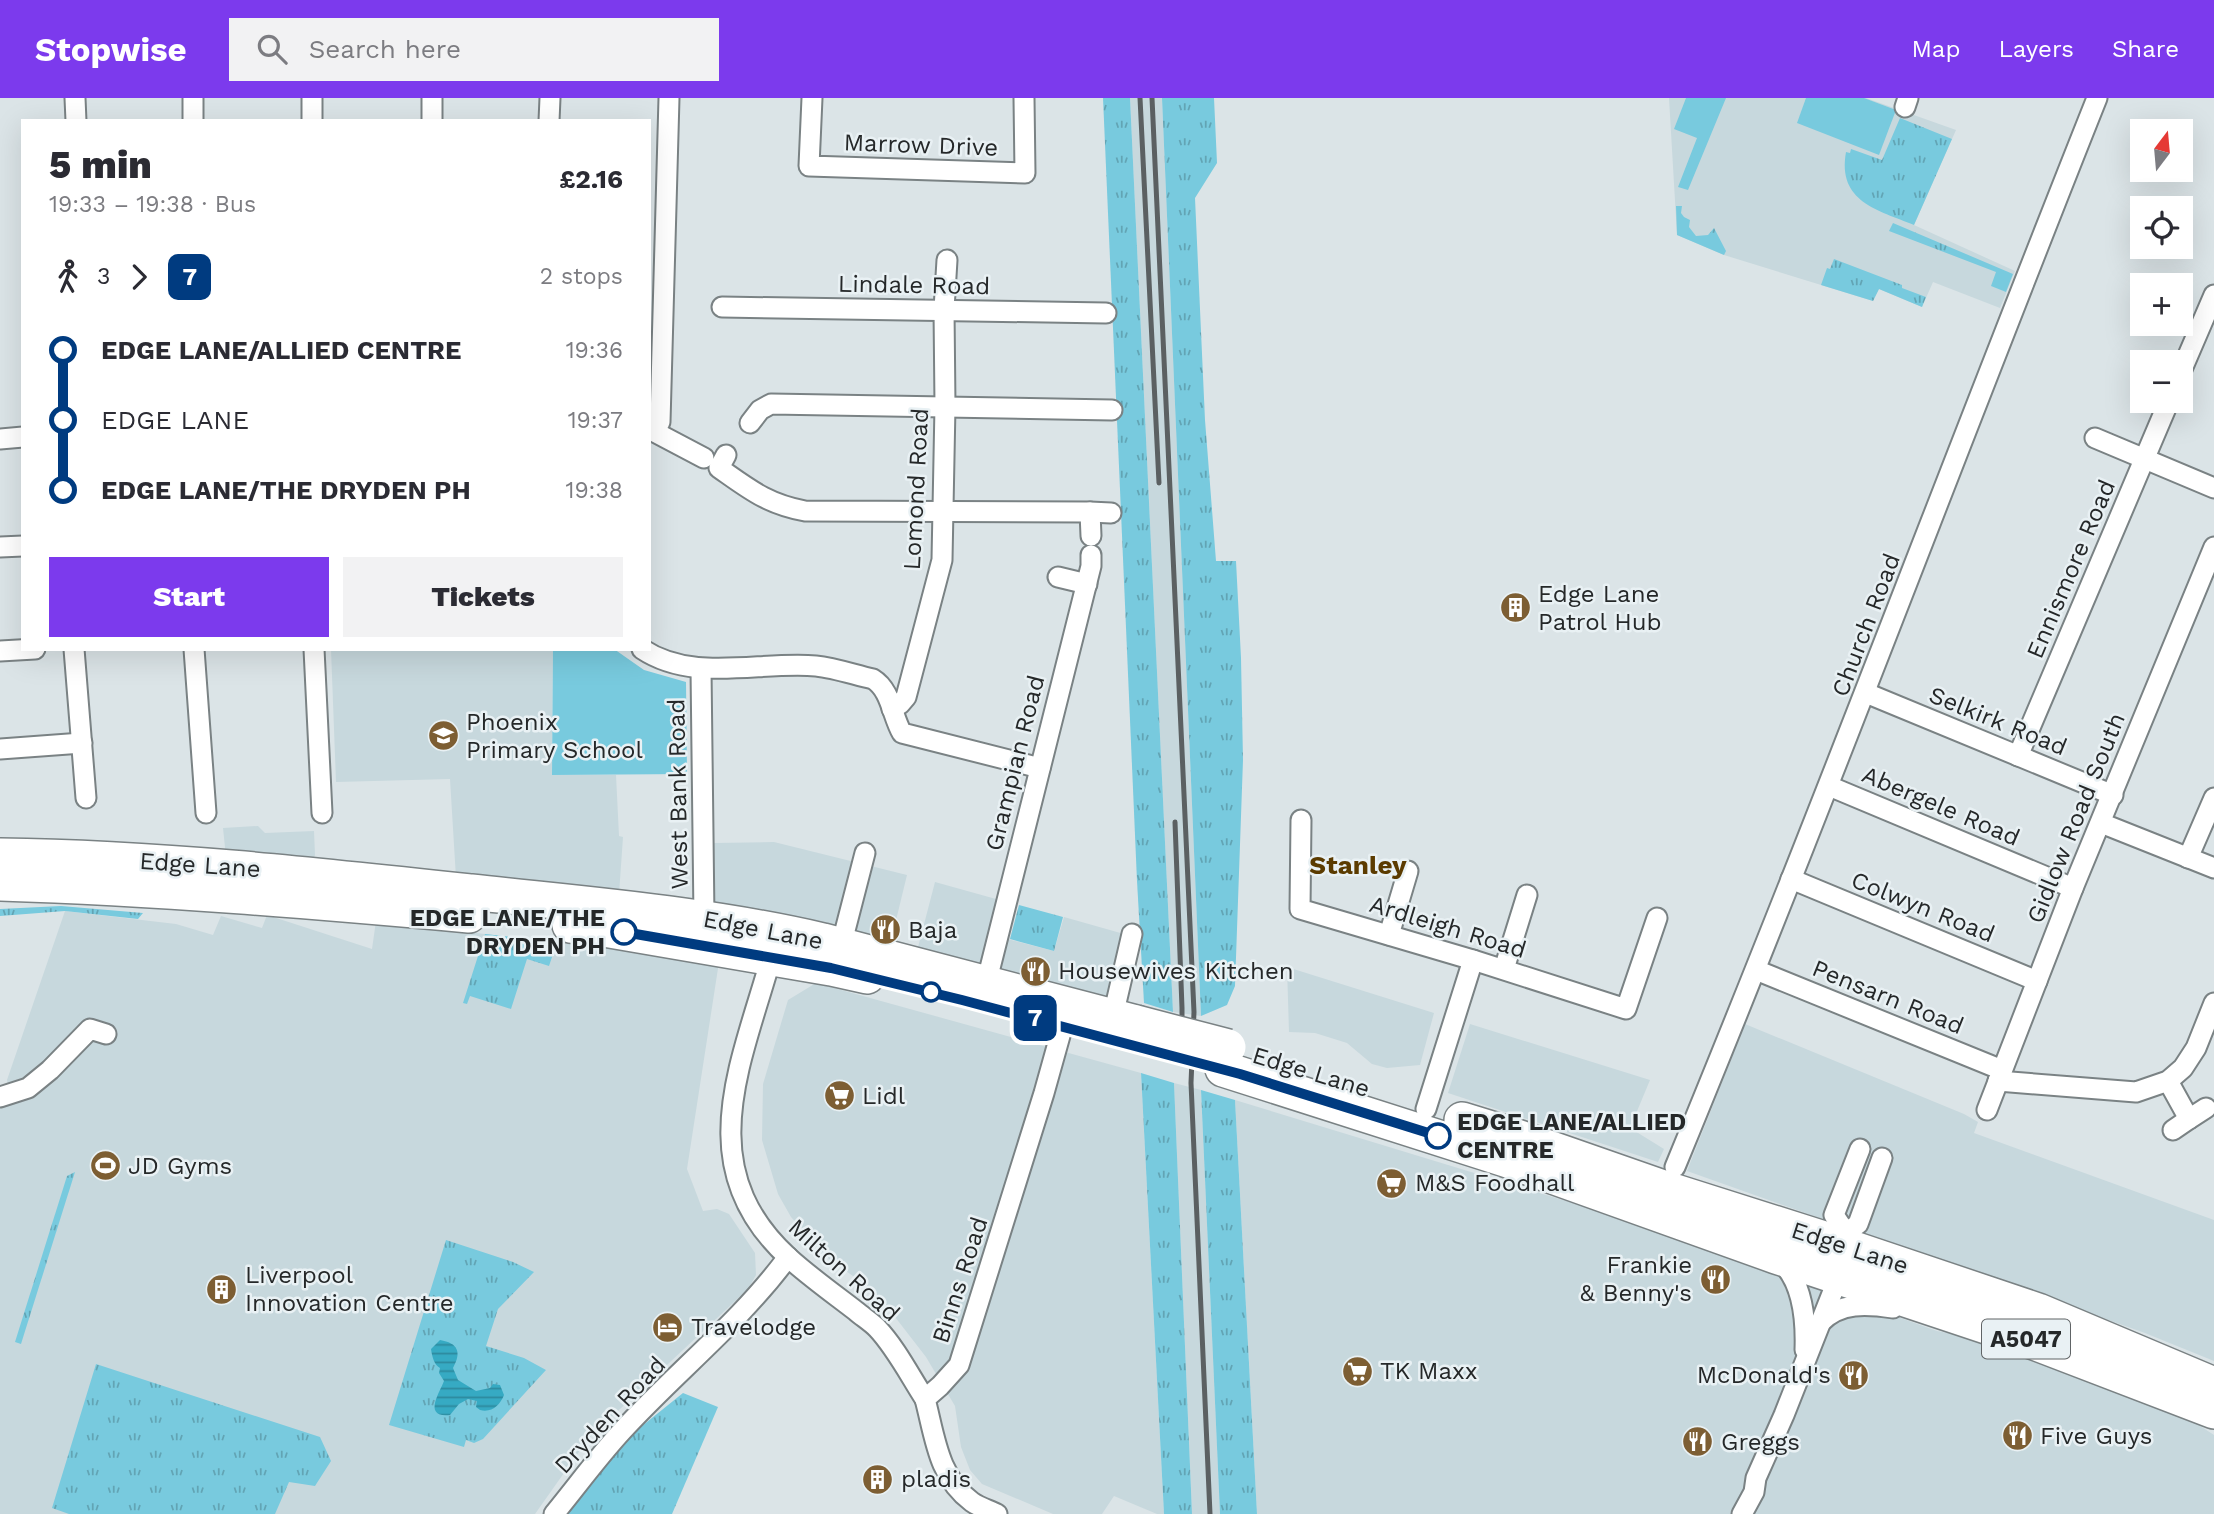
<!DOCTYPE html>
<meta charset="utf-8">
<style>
:root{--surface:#fff;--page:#f2f2f3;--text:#2b2b33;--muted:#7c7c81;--accent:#7c3aed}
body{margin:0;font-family:"Work Sans",sans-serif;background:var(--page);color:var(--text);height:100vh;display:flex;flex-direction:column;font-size:26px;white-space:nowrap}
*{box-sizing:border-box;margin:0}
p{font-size:23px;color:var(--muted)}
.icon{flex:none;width:38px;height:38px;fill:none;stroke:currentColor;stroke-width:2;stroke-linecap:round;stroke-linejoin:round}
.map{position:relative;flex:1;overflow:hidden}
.drawer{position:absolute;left:21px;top:21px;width:630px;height:532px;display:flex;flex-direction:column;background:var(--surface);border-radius:0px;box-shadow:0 7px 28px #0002}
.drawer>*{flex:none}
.badge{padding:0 14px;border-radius:10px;font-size:24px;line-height:46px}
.needle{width:46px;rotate:16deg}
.tools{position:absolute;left:2130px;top:21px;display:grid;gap:14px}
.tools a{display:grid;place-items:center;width:63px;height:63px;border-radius:0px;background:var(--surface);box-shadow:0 7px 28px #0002;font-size:35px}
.map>.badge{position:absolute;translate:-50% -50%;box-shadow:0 0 0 4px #fff}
.legs{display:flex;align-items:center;gap:10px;height:77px;padding:0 28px;font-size:23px}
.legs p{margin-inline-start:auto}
.headline{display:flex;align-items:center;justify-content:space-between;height:119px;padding:0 28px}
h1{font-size:38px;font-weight:800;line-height:52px}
.button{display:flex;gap:14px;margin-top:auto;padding:14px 28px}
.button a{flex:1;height:80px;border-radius:0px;background:var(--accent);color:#fff;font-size:28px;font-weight:800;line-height:80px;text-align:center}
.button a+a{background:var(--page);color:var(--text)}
ul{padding:0 28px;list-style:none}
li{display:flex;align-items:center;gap:24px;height:70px;font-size:26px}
li i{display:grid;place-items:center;width:10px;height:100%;margin:0 9px;background:currentColor}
li i::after{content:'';width:18px;height:18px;margin:-9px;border:5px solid;border-radius:50%;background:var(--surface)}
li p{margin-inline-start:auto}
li:first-child i{background:linear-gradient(#0000 50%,currentColor 0)}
li:last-child i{background:linear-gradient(currentColor 50%,#0000 0)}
header{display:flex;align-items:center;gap:42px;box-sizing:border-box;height:98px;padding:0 35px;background:var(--accent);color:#fff}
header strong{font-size:33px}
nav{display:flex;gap:38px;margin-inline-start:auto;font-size:24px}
.search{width:490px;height:63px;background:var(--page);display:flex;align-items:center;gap:18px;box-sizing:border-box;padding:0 24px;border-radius:0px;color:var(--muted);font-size:26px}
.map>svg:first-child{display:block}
.built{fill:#c7d8dd}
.grass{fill:url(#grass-tufts)}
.park{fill:#78cade}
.water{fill:url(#water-rules)}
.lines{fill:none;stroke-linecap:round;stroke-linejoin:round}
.street-casing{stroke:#7a8284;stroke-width:23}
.highway-casing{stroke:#7a8284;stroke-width:38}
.street{stroke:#fff;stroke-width:19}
.highway{stroke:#fff;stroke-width:35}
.rail{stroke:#5b6062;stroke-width:5}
.highway-bridge-casing{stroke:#7a8284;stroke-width:38;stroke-linecap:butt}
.highway-bridge{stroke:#fff;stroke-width:35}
.line-1-casing{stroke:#fff;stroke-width:16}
.line-1{stroke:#003b80;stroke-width:10}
.stop-1-dot{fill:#fff;stroke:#003b80;stroke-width:3.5}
.labels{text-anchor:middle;stroke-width:5;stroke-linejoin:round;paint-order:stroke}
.shield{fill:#e9f1f4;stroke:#606466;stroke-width:2}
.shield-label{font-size:23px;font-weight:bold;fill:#252829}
.street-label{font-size:24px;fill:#252829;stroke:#e9f1f4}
.poi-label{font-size:24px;fill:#252829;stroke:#e9f1f4;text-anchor:start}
.stop-label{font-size:24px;font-weight:bold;fill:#252829;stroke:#e9f1f4;text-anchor:end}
.neighbourhood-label{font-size:26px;font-weight:bold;fill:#5b3b00;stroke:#e9f1f4}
</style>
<header>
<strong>Stopwise</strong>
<div class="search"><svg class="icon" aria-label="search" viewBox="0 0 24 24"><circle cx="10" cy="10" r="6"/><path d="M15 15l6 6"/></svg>Search here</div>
<nav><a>Map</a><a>Layers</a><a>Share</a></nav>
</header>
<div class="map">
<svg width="2214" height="1416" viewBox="0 0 2214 1416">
<defs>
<pattern id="grass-tufts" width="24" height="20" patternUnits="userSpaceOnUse" patternTransform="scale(1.75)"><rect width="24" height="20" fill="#78cade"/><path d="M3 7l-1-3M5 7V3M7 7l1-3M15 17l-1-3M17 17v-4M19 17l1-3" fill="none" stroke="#62a4b4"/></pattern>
<pattern id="water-rules" width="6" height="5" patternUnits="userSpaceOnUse" patternTransform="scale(1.75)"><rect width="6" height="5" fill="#36aac3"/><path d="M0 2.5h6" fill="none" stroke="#2d8a9e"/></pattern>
</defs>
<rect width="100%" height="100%" fill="#dbe4e7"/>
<!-- built -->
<g class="built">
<polygon points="1130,0 1162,0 1201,918 1173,914"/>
<polygon points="1669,0 1866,0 1956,32 1914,127 2015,173 2000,210 1933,184 1922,209 1879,191 1873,203 1724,157 1677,137"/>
<polygon points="331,551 553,551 552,677 616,677 619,738 623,739 619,796 456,780 450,681 336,684"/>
<polygon points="258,728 265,735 314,733 315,757 313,762 226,759 223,730"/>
<polygon points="774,744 907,777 889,851 715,808 714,745"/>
<polygon points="935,784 996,801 988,836 1054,853 1064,819 1124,836 1106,907 916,857"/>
<polygon points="65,813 176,826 213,837 221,818 262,830 267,817 372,851 376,823 719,864 687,1071 703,1113 717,1111 729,1116 755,1155 756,1177 748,1191 588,1341 535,1416 0,1416 0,1008 12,1004 7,982"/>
<polygon points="1287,869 1434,915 1420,967 1387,970 1372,966 1347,945 1315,935 1289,934"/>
<polygon points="816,885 1141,975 1164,1416 1157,1416 1114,1398 1102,1416 1053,1416 982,1386 970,1372 961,1349 955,1308 926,1259 885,1206 860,1183 829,1161 791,1119 778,1096 762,1042 763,986 788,902"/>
<polygon points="1470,926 1650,982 1630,1030 1664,1051 1658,1064 1448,995"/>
<polygon points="1745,926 1964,1016 1978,1024 1974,1035 2214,1122 2214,1263 2145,1235 1687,1073"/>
<polygon points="1174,985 1201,992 1220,1416 1192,1416"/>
<polygon points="1235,1002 1733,1154 1741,1163 1937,1233 1995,1244 2113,1294 2194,1324 2214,1337 2214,1416 1257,1416"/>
</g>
<!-- grass -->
<g class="grass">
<polygon points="1103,0 1130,0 1173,914 1144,905 1137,783"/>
<polygon points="1162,0 1214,0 1217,65 1195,100 1205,322 1216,463 1236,463 1241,560 1243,662 1235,888 1227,907 1201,918"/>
<path d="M1900,20L1952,41L1914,127C1878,112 1837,104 1846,54L1850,55L1851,51L1882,62Z"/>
<polygon points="1676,108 1682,108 1681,115 1684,119 1690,122 1689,129 1696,138 1708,137 1714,130 1726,153 1724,157 1677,137"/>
<polygon points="1893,125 2013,176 2006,194 1991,188 1996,174 1889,133"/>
<polygon points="1834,161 1902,187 1902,190 1926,199 1922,209 1879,191 1873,203 1821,187 1827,170 1830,171"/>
<polygon points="1019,807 1063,819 1054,853 1010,841"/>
<polygon points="61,808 143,815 138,821 65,813 0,818 0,811"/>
<polygon points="485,836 557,844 549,868 527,861 511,911 470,898 467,906 463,905"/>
<polygon points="1141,975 1174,985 1192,1416 1164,1416"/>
<polygon points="1201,992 1235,1002 1257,1416 1220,1416"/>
<polygon points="75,1074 21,1246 15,1244 67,1078"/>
<polygon points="446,1142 513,1164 534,1174 498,1211 486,1248 524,1260 546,1272 483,1341 474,1345 466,1342 464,1349 389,1327"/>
<polygon points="96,1266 320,1339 331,1363 315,1388 289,1384 275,1416 69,1416 52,1410"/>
<polygon points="683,1295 718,1309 672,1416 566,1416 632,1336"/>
</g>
<!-- park -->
<g class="park">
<polygon points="1686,0 1726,0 1688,92 1678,89 1697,40 1674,31"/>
<polygon points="1806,0 1864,0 1896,12 1879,57 1797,25"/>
<polygon points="553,551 614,551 644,572 686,584 687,676 552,677"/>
</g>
<!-- water -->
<path class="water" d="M440,1242C458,1245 462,1254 453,1270L458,1282L476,1293L490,1290L493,1286L500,1287L504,1297C500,1307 492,1315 480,1312L476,1309L477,1303L468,1301L459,1306L450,1317C422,1320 440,1294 444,1283L439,1275L440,1270C434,1267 432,1258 431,1251Z"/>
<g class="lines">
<defs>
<g id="street">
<polyline points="75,0 76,23"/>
<polyline points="193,0 193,23"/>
<polyline points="312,0 312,23"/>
<polyline points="812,0 809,68 1025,75 1024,0"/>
<polyline points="1905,9 1908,0"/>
<polyline points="432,23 432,0"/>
<polyline points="549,23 550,0"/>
<polyline points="722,209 1106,215"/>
<polyline points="2180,276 2214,197"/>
<polyline points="750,325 760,312 771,306 1112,312"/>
<polyline points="649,331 704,360"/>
<polyline points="655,333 660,324 669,0"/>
<polyline points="2095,340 2214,390"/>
<polyline points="0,341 23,339"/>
<path d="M726,357L719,370C749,391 767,406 805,413L1090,414L1091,438"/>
<polyline points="1090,414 1111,415"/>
<polyline points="0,449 23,448"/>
<polyline points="1058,479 1087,486"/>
<polyline points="74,551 86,700"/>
<polyline points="194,551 206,715"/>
<polyline points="314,551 322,715"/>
<path d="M642,551C693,585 758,563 816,568C835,570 855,577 873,581C891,592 892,618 902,635L1040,670"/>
<polyline points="0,553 35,551"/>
<polyline points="701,571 704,820"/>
<polyline points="1866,595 2113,697"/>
<polyline points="892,611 900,606 906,599 942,462 945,308 944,211 947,162"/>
<polyline points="0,651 82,645"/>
<polyline points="2018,658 2169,303"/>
<polyline points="1829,688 2073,790"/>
<polyline points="1301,722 1300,811 1473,862 1626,911 1657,820"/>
<polyline points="2101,725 2214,770"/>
<polyline points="2188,760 2214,700"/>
<polyline points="1791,781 2037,883"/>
<polyline points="1389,837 1408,773"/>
<polyline points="841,848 865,755"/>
<path d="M773,853C743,963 688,1068 789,1160C810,1179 834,1196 856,1213C863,1219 871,1224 877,1230C896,1250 910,1278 925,1301"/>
<polyline points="1504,871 1527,797"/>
<polyline points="1756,872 2002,972"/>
<polyline points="986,886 1091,468 1091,457"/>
<polyline points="1113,918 1132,836"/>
<polyline points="1998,983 2136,994 2168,983 2183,970 2196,950 2214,905"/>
<polyline points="2168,983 2189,1021 2206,1010"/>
<polyline points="0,999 28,990 50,972 90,931 106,936"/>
<polyline points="1426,1011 1473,862"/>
<polyline points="1987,1012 2073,790 2214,449"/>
<polyline points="2173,1032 2189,1021"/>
<path d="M1675,1069C1821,715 1955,356 2097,0"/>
<polyline points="1846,1135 1858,1126 1882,1060"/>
<polyline points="1845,1148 1846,1135 1834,1117 1860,1051"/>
<path d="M1780,1163C1803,1184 1806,1223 1805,1252"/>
<path d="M1821,1224C1840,1204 1867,1206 1893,1210"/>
<path d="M554,1416C577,1388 598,1359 622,1333C676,1274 740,1224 788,1159"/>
<path d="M997,1416C989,1412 979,1409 972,1404C938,1379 935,1339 925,1301L940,1288L959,1267L1044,995L1063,927"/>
<polyline points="1742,1416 1754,1394 1756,1380 1784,1317 1839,1178"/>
</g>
<g id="highway">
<path d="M0,758C158,760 314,777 471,794C589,807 707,816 823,843L1136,925"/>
<path d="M0,785C157,790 313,803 469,817"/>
<polyline points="570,827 598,830 831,870 867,878"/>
<polyline points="1223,971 1505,1061 1776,1158 2034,1244 2214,1313"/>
<polyline points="1462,1022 1514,1038 1666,1091 1824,1141 2038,1213 2214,1287"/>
</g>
</defs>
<!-- street casing -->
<use href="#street" class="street-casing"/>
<!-- highway casing -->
<use href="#highway" class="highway-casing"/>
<!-- street -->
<use href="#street" class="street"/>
<!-- highway -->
<use href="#highway" class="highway"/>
<!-- rail -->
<g class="rail">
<polyline points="1140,0 1159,385"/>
<polyline points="1152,0 1194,914 1191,985 1210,1416"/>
<polyline points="1175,724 1182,910 1182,958"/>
</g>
<defs>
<polyline id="highway-bridge" points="1136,925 1228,949"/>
</defs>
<!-- highway-bridge casing -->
<use href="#highway-bridge" class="highway-bridge-casing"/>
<!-- highway-bridge -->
<use href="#highway-bridge" class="highway-bridge"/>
</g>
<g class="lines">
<defs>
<polyline id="line-1" points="624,834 831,870 962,902 1240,976 1438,1038"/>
</defs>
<!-- line-1 casing -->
<use href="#line-1" class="line-1-casing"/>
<!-- line-1 -->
<use href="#line-1" class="line-1"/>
</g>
<!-- icons -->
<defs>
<symbol id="building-disc" viewBox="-11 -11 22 22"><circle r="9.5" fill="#7d5e33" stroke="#e9f1f4"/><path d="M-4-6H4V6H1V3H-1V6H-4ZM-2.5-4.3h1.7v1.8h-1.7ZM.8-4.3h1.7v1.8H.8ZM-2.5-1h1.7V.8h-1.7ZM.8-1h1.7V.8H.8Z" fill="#fff"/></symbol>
<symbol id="school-disc" viewBox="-11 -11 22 22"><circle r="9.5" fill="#7d5e33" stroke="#e9f1f4"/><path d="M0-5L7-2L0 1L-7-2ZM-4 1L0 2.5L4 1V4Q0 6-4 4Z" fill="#fff"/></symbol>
<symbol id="restaurant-disc" viewBox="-11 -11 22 22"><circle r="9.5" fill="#7d5e33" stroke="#e9f1f4"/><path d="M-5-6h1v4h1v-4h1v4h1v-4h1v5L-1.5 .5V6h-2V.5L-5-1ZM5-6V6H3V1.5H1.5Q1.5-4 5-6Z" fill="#fff"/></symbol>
<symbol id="supermarket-disc" viewBox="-11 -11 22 22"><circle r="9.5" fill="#7d5e33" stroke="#e9f1f4"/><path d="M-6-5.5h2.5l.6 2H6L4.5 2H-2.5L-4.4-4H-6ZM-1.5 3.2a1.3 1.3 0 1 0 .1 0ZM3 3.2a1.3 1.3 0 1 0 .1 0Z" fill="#fff"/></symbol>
<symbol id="stadium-disc" viewBox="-11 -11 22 22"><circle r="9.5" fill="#7d5e33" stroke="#e9f1f4"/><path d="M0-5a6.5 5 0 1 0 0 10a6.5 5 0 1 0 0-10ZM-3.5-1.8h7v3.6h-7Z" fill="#fff"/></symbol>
<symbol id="hotel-disc" viewBox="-11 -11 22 22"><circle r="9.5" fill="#7d5e33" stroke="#e9f1f4"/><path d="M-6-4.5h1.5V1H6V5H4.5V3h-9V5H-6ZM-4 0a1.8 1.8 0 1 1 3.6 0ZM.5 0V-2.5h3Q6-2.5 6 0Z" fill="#fff"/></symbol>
</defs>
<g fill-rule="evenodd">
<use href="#building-disc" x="1498" y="492" width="35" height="35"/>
<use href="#school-disc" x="426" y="620" width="35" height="35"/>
<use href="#restaurant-disc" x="868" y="814" width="35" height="35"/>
<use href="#restaurant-disc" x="1018" y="856" width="35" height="35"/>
<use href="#supermarket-disc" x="822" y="980" width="35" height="35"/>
<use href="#stadium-disc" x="88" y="1050" width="35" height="35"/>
<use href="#supermarket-disc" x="1374" y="1068" width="35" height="35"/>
<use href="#restaurant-disc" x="1698" y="1164" width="35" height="35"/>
<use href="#building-disc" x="204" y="1174" width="35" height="35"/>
<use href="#hotel-disc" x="650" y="1212" width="35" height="35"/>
<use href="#supermarket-disc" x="1340" y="1256" width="35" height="35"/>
<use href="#restaurant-disc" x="1836" y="1260" width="35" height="35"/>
<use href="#restaurant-disc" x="2000" y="1320" width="35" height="35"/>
<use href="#restaurant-disc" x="1680" y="1326" width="35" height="35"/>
<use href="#building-disc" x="860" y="1364" width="35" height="35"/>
</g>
<!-- markers -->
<g class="stop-1-dot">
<circle cx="624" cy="834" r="12"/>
<circle cx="931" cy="894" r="9"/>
<circle cx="1438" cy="1038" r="12"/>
</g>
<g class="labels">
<!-- shield labels -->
<rect class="shield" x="1982" y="1221.5" width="88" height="39" rx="5"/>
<g class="shield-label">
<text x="2026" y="1249">A5047</text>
</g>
<!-- street labels -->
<g class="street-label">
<text transform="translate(921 47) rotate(2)" y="8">Marrow Drive</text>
<text transform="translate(914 187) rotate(1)" y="8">Lindale Road</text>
<text transform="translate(916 391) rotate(-87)" y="8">Lomond Road</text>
<text transform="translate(2071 471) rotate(-67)" y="8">Ennismore Road</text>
<text transform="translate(1866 527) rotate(-69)" y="8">Church Road</text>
<text transform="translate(1998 623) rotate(22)" y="8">Selkirk Road</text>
<text transform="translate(1015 665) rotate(-76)" y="8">Grampian Road</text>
<text transform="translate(678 696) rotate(-91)" y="8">West Bank Road</text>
<text transform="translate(1941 708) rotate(23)" y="8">Abergele Road</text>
<text transform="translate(2076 720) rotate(-68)" y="8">Gidlow Road South</text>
<text transform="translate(200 767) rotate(4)" y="8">Edge Lane</text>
<text transform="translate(1923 809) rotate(22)" y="8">Colwyn Road</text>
<text transform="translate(1448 829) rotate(17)" y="8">Ardleigh Road</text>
<text transform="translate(763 832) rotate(11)" y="8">Edge Lane</text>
<text transform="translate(1888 899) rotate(22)" y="8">Pensarn Road</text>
<text transform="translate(1311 974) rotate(17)" y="8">Edge Lane</text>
<text transform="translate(1850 1150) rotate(18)" y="8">Edge Lane</text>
<text transform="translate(844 1172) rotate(42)" y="8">Milton Road</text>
<text transform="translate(960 1182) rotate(-72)" y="8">Binns Road</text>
<text transform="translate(610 1317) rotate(-47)" y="8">Dryden Road</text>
</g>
<!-- poi labels -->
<g class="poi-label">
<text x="1538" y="504">Edge Lane<tspan x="1538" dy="28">Patrol Hub</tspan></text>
<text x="466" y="632">Phoenix<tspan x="466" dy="28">Primary School</tspan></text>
<text x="908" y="840">Baja</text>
<text x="1058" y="881">Housewives Kitchen</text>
<text x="862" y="1006">Lidl</text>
<text x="128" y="1076">JD Gyms</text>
<text x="1415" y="1093">M&amp;S Foodhall</text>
<text x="1692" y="1175" text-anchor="end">Frankie<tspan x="1692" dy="28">&amp; Benny's</tspan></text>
<text x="245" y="1185">Liverpool<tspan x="245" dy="28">Innovation Centre</tspan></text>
<text x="691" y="1237">Travelodge</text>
<text x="1380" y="1281">TK Maxx</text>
<text x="1831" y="1285" text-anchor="end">McDonald's</text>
<text x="2040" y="1346">Five Guys</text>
<text x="1721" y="1352">Greggs</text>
<text x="901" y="1389">pladis</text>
</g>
<!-- stop labels -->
<g class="stop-label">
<text x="605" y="828">EDGE LANE/THE<tspan x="605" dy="28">DRYDEN PH</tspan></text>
<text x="1457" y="1032" text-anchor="start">EDGE LANE/ALLIED<tspan x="1457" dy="28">CENTRE</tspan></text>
</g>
<!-- neighbourhood labels -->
<g class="neighbourhood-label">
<text x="1358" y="776">Stanley</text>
</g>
</g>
</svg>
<div class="tools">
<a><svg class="needle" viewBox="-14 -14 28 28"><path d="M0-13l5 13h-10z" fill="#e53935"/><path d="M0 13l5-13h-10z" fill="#7c7c81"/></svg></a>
<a><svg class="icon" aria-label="locate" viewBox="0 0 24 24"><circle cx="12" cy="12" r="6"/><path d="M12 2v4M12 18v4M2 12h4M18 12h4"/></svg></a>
<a>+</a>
<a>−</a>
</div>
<b class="badge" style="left:1035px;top:920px;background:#003b80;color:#fff">7</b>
<section class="drawer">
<div class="headline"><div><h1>5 min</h1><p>19:33 – 19:38 · Bus</p></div><b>£2.16</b></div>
<div class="legs"><svg class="icon" aria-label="walk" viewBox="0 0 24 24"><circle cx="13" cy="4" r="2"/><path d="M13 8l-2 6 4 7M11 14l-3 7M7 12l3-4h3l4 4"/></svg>3<svg class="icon" aria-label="forward" viewBox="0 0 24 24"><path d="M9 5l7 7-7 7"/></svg><b class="badge" style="background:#003b80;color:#fff">7</b><p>2 stops</p></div>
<ul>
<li><i style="color:#003b80"></i><b>EDGE LANE/ALLIED CENTRE</b><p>19:36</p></li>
<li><i style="color:#003b80"></i><span>EDGE LANE</span><p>19:37</p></li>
<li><i style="color:#003b80"></i><b>EDGE LANE/THE DRYDEN PH</b><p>19:38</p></li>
</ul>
<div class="button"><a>Start</a><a>Tickets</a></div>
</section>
</div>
